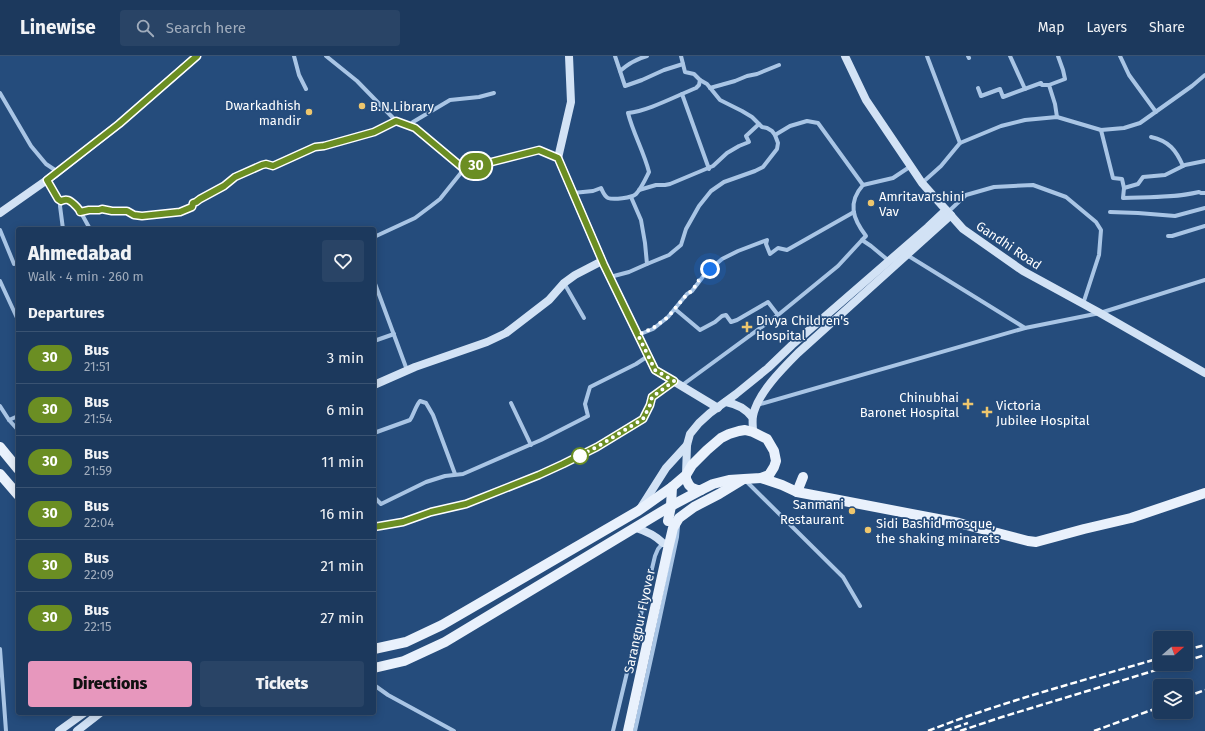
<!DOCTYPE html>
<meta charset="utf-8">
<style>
:root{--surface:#1c395d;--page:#294466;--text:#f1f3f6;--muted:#a0acbc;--line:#3a5372;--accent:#e797bd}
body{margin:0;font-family:"Fira Sans",sans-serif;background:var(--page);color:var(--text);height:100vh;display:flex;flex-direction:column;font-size:15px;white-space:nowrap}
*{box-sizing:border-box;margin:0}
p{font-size:13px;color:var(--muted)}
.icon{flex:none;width:22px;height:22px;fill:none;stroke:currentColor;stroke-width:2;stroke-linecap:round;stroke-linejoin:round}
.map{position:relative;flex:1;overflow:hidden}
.panel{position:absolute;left:16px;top:171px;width:360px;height:488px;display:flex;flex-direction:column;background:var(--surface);border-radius:4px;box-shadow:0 2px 10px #0003,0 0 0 1px var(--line)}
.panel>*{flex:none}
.badge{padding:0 8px;border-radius:13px;font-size:14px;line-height:26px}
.needle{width:26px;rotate:70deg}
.fabs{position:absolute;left:1153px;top:575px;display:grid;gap:8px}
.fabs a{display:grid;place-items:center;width:40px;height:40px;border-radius:4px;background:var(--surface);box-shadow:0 2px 10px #0003,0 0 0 1px var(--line);font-size:20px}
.you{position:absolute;width:20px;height:20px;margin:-10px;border:3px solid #fff;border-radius:50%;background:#1a73e8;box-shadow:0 0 0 6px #1a73e833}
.map>.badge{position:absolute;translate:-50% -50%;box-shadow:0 0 0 2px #fff}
h2{padding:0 12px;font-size:15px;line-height:36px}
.round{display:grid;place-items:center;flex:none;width:42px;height:42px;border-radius:4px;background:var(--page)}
.overview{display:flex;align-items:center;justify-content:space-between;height:68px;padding:0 12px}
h1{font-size:19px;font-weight:800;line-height:30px}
.cta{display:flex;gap:8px;margin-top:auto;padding:8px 12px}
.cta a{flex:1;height:46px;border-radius:4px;background:var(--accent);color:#111;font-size:16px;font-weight:800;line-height:46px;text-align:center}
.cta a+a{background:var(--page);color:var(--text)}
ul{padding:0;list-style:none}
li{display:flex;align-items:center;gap:12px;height:52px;padding:0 12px;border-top:1px solid var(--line)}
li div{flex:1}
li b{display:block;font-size:15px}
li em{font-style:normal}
li .badge{min-width:44px;font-weight:700;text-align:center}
header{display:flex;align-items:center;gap:24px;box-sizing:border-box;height:56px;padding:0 20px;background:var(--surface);border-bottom:1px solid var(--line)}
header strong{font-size:19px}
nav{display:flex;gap:22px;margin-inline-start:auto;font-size:14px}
.search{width:280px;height:36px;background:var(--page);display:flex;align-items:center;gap:10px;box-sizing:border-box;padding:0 14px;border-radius:4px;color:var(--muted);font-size:15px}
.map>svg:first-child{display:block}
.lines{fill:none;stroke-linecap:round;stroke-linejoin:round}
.street{stroke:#a9c5e5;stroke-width:4}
.secondary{stroke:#d2e2f5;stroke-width:8}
.primary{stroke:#e9f1fc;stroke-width:10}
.rail{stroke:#fff;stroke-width:2.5;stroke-dasharray:7 3;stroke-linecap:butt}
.line-casing{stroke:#fff;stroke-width:9}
.line{stroke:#6b8e23;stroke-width:6}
.walk{stroke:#fff;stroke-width:4;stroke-dasharray:0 7.2}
.poi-dot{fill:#eec66d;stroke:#254c7c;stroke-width:1.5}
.stop-dot{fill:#fff;stroke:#6b8e23;stroke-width:2}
.labels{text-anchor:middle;stroke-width:3.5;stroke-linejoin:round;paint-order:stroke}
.poi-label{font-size:13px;fill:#fff;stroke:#254c7c;text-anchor:start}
.street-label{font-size:13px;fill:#fff;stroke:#254c7c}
</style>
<header>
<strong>Linewise</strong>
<div class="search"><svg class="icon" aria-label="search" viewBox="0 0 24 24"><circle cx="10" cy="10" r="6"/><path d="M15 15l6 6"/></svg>Search here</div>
<nav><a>Map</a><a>Layers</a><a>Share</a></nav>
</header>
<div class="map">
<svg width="1205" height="675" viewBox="0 0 1205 675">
<rect width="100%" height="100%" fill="#254c7c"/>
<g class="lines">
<!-- street -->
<g class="street">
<polyline points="294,0 299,19 306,33"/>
<polyline points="326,0 357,25 396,65 415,72 464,113 539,94 558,102"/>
<polyline points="615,0 625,30 642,24 664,14 683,8"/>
<polyline points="927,0 960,87"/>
<polyline points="968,0 969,2"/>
<polyline points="1010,0 1025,33"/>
<polyline points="1120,0 1129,19 1156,56"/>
<path d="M620,15C628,8 636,3 647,0"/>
<polyline points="710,32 735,25 747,20 757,18 779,9"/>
<polyline points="978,32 981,40 1000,33 1003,41 1041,27 1042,29 1049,29"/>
<polyline points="0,37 31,90 46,108 58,116"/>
<polyline points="682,38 709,113"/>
<polyline points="1057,61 1055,48 1049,29 1065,23 1063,14 1058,0"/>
<polyline points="409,70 413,66 450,44 479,41 494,37"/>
<path d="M1101,74L1113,122L1122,123L1124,132L1123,142C1148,141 1174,142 1199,136L1201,137H1205"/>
<path d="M775,79L790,70L807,65L818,67L863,129C847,147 853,163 866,180L862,184"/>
<path d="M1151,81C1169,85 1176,94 1183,110"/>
<polyline points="47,124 58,143 61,145 65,143 68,144 79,153 90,173"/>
<polyline points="922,127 941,110 960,87 1001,70 1025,64 1057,61 1101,74 1124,72 1140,67 1192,30 1205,19"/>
<polyline points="863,129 893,122 911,110"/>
<polyline points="1124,132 1138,128 1143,121 1165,119 1185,109 1205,105"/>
<polyline points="639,134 656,129 665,129 670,128 713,110 727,97 739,90 749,86 746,80 759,68"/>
<path d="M573,137L593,135L601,132C603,136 604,140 608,142C613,144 632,142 636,138C641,133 646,122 649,116C644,96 633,77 628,57C648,55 676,40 696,32L699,29L700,24L694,18L685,16L681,0"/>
<polyline points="61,145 60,150 63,173"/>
<polyline points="80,156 89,153 99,154 102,153 112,155 127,155 133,159 142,160 180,156 192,151 193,147 196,146 200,143 224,130 235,121 262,109 266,107 273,110 309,93 349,84 374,76 396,65"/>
<polyline points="948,156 966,139 994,131 1033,129 1066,141 1096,166 1101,174 1099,199 1083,248"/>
<polyline points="1110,156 1138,157 1175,160 1205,152"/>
<polyline points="0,174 14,208"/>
<polyline points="1168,180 1172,180 1205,170"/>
<polyline points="374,181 415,162 431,150 440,143 464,113"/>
<polyline points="907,199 1025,272"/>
<polyline points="647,208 669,199 681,189 686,173 699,150 711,135 724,126 755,115 763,111 777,93 778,87 775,79 772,75 767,72 762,71 752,61 742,55 720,44 707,28 700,24"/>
<polyline points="610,221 629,216 647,208 645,187 641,164 631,141"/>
<polyline points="0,225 18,264"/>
<polyline points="374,225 407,314"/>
<polyline points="564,227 584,262"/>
<polyline points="675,253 700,274 715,266 722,260 726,259 731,266 737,264 768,246 778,259 681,330"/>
<polyline points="778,259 838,210 862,184 871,190 889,205"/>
<polyline points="638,279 653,273 668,261 687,238 692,235 705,218 722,203 738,195 767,184 766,188 770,198 778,192 787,194 854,156"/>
<polyline points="374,285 394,278"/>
<polyline points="511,347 531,389"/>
<polyline points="757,349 1025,272 1100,257 1205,224"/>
<polyline points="0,350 9,364 18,374"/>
<polyline points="9,364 18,360"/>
<path d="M374,377L410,364C414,358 415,351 420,345L426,347L433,359L455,418"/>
<polyline points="746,425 843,521 860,550"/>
<polyline points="374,441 381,448 426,426 445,420 463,418 541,384 588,360 585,348 590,331 636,308 648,300"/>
<polyline points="374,471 403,466 431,456 466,448 539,419 563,408 597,391 643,363 650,349 652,341 673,325"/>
<polyline points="0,593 6,675"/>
<polyline points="374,629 388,639 454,675"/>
<polyline points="613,675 655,500 658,493 663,487"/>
<polyline points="635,675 654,589 677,481 678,470"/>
</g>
<!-- secondary -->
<g class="secondary">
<polyline points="569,0 571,46 558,102 604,209 655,314 718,352"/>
<polyline points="845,0 866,44 922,127 963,173 1023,215 1100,257 1205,317"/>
<polyline points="0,157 54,119 119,68 197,0"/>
<polyline points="374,329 415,311 487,286 506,277 549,244 564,227 575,219 602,205"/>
<path d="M726,346C737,348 745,352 752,361"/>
<path d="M753,376C753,371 752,365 753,360C757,338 782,313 798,297L951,159"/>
<polyline points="686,419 687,389 690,378 699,367 710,357 736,338 768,312 792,289 928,171 946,154"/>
<polyline points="640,453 666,412 687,389"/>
<path d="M636,472C646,475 655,479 663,487"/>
<polyline points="59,675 84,657"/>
<polyline points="77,675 100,657"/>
</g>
<!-- primary -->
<g class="primary">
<polyline points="0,391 18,413"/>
<polyline points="0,418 18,439"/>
<polyline points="761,422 782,429 797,436 959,467 1028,485 1036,486 1084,473 1131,462 1205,437"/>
<polyline points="797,436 803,421"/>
<polyline points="668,465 671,450 672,431"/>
<polyline points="374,593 406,586 442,569 638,455 672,431 686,419 692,409 707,394 721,382 729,378 739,375 745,374 753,376 767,383 774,395 776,405 774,411 769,419 761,422 744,423 729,424 713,428 701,434 697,434 692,432 689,429 686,423 686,419"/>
<polyline points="374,612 404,605 445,586 671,450 701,434"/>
<polyline points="628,675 668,493 673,472 679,462 694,451 719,438 742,424"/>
</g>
<!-- rail -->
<g class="rail">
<polyline points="1186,594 1205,589"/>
<polyline points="1186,605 1205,599"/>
<polyline points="1186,641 1205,634"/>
<path d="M928,675C1004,645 1082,625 1160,602"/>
<polyline points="945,675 968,667"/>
<polyline points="960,675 1002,661 1176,608"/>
<polyline points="1094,675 1160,651"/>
</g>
</g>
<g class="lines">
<defs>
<path id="line" d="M197,0L119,68L47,124L58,143L61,145C63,144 65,143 68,144C71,145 79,152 80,156L89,154H99L102,153L112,155H127L134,159L142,160L180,156L192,151L193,147L196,146L200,143L224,130L235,121L262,109L266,108L273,110L315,91L324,90L374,76L396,65L415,72L464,113L539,94L558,102L604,209L655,314L674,325L652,341L650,349L643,363L597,391L563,408L539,419L466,448L431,456L403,466L374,471"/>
</defs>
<!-- line casing -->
<use href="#line" class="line-casing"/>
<!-- line -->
<use href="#line" class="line"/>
<!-- walk -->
<polyline class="walk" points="580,400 574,402 597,391 643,363 650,349 652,341 674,325 655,314 638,279 653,272 668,261 687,238 692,235 699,224 710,213"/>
</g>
<!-- markers -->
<g class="poi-dot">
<circle cx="362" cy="50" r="4"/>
<circle cx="309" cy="56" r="4"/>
<circle cx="871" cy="147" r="4"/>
<path d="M745 265h4v4h4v4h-4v4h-4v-4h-4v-4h4z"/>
<path d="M966 342h4v4h4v4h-4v4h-4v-4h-4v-4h4z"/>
<path d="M985 350h4v4h4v4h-4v4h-4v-4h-4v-4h4z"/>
<circle cx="852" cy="455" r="4"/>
<circle cx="868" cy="474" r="4"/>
</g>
<circle class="stop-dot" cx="580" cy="400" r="8"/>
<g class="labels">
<!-- poi labels -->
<g class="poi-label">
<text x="301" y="54" text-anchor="end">Dwarkadhish<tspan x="301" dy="15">mandir</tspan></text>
<text x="370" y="55">B.N.Library</text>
<text x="879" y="145">Amritavarshini<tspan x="879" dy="15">Vav</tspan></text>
<text x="756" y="269">Divya Children's<tspan x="756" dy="15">Hospital</tspan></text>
<text x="959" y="346" text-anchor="end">Chinubhai<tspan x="959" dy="15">Baronet Hospital</tspan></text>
<text x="996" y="354">Victoria<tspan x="996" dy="15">Jubilee Hospital</tspan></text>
<text x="844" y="453" text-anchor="end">Sanmani<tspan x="844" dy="15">Restaurant</tspan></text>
<text x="876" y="472">Sidi Bashid mosque,<tspan x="876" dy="15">the shaking minarets</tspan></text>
</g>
<!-- street labels -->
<g class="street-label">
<text transform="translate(1009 189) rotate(34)" y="5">Gandhi Road</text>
<text transform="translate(639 565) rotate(-78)" y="5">Sarangpur Flyover</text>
</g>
</g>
</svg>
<div class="fabs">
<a><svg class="needle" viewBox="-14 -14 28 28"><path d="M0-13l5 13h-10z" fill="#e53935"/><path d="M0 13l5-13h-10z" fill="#a0acbc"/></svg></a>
<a><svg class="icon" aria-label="layers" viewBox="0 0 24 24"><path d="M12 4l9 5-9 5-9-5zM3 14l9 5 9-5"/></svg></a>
</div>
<div class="you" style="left:710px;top:213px"></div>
<b class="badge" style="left:476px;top:110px;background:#6b8e23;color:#fff">30</b>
<section class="panel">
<div class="overview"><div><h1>Ahmedabad</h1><p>Walk · 4 min · 260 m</p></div><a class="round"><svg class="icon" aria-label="heart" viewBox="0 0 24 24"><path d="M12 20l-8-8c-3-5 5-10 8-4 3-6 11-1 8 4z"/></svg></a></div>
<h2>Departures</h2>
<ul>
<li><span class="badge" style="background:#6b8e23;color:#fff">30</span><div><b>Bus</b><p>21:51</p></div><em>3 min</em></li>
<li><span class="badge" style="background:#6b8e23;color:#fff">30</span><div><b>Bus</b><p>21:54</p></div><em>6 min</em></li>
<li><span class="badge" style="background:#6b8e23;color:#fff">30</span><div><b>Bus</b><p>21:59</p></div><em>11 min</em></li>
<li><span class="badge" style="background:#6b8e23;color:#fff">30</span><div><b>Bus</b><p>22:04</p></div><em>16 min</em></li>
<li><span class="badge" style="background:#6b8e23;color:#fff">30</span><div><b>Bus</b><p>22:09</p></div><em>21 min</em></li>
<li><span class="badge" style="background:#6b8e23;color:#fff">30</span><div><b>Bus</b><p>22:15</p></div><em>27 min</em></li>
</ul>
<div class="cta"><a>Directions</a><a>Tickets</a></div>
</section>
</div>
